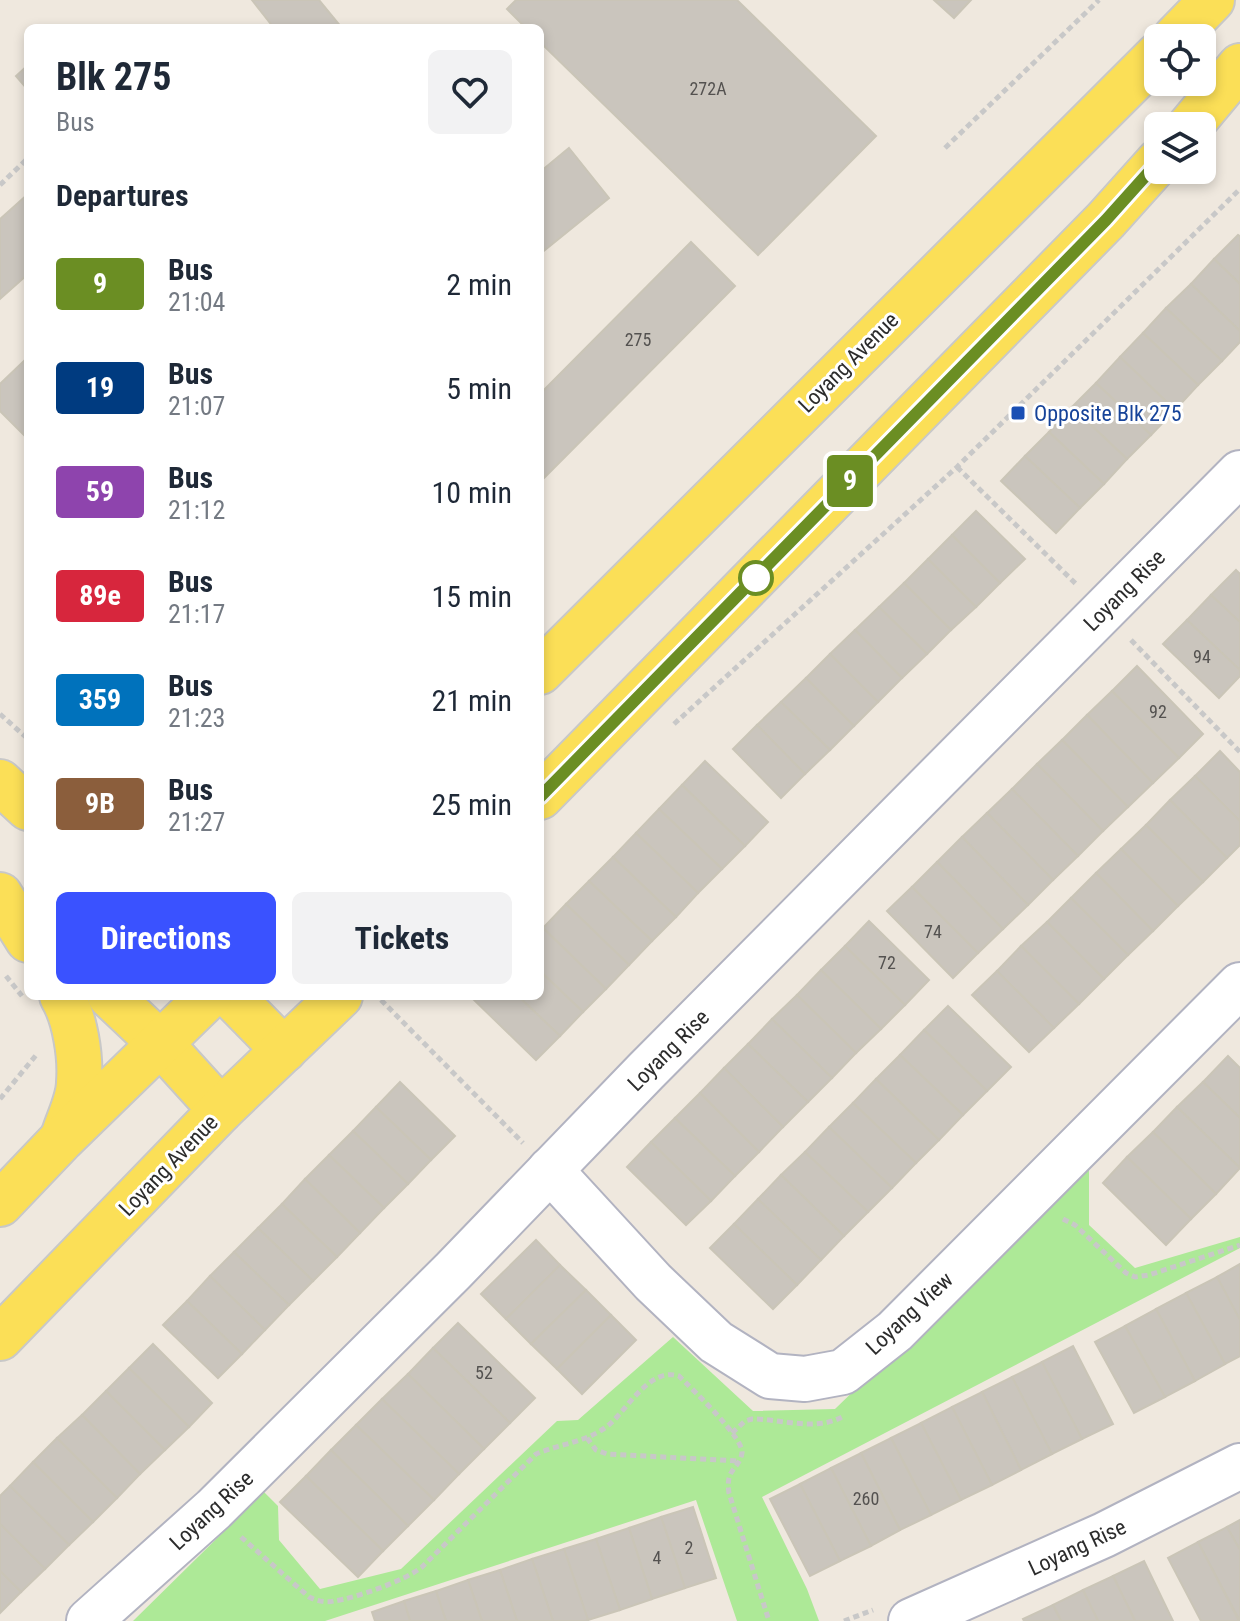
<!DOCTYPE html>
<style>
:root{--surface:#fff;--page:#f2f2f3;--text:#1f2937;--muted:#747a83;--accent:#3a52ff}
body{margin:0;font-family:"Roboto Condensed",sans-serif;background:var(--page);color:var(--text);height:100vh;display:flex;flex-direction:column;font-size:30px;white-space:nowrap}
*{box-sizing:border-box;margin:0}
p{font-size:26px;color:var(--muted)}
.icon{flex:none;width:44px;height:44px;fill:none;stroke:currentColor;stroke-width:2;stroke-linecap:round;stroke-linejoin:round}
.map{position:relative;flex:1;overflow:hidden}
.sheet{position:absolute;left:24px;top:24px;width:520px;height:976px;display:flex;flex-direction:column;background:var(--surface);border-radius:12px;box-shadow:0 4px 12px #0003}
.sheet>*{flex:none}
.badge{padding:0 16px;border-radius:6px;font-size:28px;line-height:52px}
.tools{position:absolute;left:1144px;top:24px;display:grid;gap:16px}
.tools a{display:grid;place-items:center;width:72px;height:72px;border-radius:12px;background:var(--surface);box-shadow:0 4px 12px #0003;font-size:40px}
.map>.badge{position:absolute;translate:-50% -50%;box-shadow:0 0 0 4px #fff}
h2{padding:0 32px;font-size:30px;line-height:72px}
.round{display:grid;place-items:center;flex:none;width:84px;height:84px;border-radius:12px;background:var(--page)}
.head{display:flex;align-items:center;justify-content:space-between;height:136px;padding:0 32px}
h1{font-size:38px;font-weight:700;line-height:60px}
.button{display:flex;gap:16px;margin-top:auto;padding:16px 32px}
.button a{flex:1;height:92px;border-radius:12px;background:var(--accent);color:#fff;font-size:32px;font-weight:700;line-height:92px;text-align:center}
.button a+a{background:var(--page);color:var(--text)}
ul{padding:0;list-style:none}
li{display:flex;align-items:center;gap:24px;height:104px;padding:0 32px}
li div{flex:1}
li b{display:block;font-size:30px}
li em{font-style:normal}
li .badge{min-width:88px;font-weight:700;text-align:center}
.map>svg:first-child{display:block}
.green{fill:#ade997}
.building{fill:#cac5bd;stroke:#cac5b7;stroke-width:2}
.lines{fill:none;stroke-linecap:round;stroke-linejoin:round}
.minor-casing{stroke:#b2b3c1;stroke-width:48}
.major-casing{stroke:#c8c8c8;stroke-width:48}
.path{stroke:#c8c8c8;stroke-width:5;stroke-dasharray:6 4;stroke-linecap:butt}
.minor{stroke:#fff;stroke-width:44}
.major{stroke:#fbdf57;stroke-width:44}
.line-casing{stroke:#fff;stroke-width:18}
.line{stroke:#6b8e23;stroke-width:12}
.transit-dot{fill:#1a4fb4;stroke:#fff;stroke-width:3}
.stop-dot{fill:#fff;stroke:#6b8e23;stroke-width:4}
.labels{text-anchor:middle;stroke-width:6;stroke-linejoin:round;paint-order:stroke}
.number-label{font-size:18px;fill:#545250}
.street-label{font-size:22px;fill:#2c2c2c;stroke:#fff}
.transit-label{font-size:22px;fill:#164399;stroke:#fff;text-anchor:start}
</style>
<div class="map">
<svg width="1240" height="1621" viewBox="0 0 1240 1621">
<rect width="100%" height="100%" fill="#efe8de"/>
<!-- green -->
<polygon class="green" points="1089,1163 1089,1225 1135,1268 1240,1237 1240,1248 762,1497 807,1589 819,1621 737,1621 696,1500 325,1621 133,1621 264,1492 278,1506 279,1540 320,1589 401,1569 557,1421 578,1420 673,1337 753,1411 835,1409"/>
<!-- building -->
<g class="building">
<polygon points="252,0 319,0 342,28 274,28"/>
<polygon points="516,0 737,0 876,136 758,255 540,42 540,28 526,28 507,9"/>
<polygon points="934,0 971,0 954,18"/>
<polygon points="28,65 28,90 16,76"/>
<polygon points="569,148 609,198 540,254 540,172"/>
<polygon points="28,194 28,274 0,299 0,219"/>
<polygon points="1238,235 1240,236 1240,284 1214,259"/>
<polygon points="691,242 735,286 540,482 540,394"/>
<polygon points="1214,259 1240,284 1240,331 1191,284"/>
<polygon points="1191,284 1240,331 1240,342 1222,361 1166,308"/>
<polygon points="1166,308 1222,361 1198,385 1143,333"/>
<polygon points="1143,333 1198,385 1175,410 1120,357"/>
<polygon points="28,357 28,439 0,411 0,384"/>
<polygon points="1120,357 1175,410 1151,435 1096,383"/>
<polygon points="1096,383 1151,435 1127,459 1072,407"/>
<polygon points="1072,407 1127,459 1104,484 1049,432"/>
<polygon points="1049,432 1104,484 1080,508 1025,456"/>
<polygon points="1025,456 1080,508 1056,533 1001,481"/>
<polygon points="976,511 1025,559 1000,583 952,535"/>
<polygon points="952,535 1000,583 976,607 928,559"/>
<polygon points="928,559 976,607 951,630 904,583"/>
<polygon points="1236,570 1240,574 1240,622 1211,595"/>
<polygon points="904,583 951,630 927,654 879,607"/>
<polygon points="1211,595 1240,622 1240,670 1187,620"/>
<polygon points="879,607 927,654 902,678 855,630"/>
<polygon points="1187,620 1240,670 1240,676 1219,698 1163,644"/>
<polygon points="855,630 902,678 878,702 830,654"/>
<polygon points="830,654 878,702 854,726 806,678"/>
<polygon points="1137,666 1203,734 1179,758 1112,691"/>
<polygon points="806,678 854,726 830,750 781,702"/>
<polygon points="1112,691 1179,758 1153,783 1087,715"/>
<polygon points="781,702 830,750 805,774 757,725"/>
<polygon points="1087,715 1153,783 1128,807 1062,740"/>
<polygon points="757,725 805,774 781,798 733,749"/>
<polygon points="1062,740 1128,807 1103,831 1037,764"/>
<polygon points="1220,751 1240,772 1240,821 1195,776"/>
<polygon points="705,761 768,822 745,846 682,785"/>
<polygon points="1037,764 1103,831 1078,856 1012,789"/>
<polygon points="1195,776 1240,821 1240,845 1227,858 1170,800"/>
<polygon points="682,785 745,846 722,869 659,809"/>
<polygon points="1012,789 1078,856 1053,880 987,813"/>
<polygon points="1170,800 1227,858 1203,882 1146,825"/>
<polygon points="659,809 722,869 698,893 636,833"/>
<polygon points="987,813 1053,880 1028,905 962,837"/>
<polygon points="1146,825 1203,882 1178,906 1121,849"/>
<polygon points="636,833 698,893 676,917 613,857"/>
<polygon points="962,837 1028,905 1003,929 937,862"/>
<polygon points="1121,849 1178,906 1153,931 1096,873"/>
<polygon points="613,857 676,917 652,941 589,881"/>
<polygon points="937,862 1003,929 978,953 912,887"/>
<polygon points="1096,873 1153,931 1128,955 1071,898"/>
<polygon points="589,881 652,941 629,965 566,904"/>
<polygon points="912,887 978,953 953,978 887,911"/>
<polygon points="1071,898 1128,955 1104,979 1047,922"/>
<polygon points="566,904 629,965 606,989 543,928"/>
<polygon points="869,921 929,980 905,1005 845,946"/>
<polygon points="1047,922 1104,979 1079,1004 1021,946"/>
<polygon points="543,928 606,989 583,1012 540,971 540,931"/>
<polygon points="845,946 905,1005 881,1029 821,970"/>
<polygon points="1021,946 1079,1004 1054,1028 997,971"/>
<polygon points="821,970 881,1029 856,1053 797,995"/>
<polygon points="540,971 583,1012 560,1036 518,996 540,996"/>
<polygon points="997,971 1054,1028 1029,1052 972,995"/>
<polygon points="797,995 856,1053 832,1078 772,1019"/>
<polygon points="477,996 518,996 560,1036 536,1060 474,1000"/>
<polygon points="948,1006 1011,1067 987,1091 924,1030"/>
<polygon points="772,1019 832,1078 808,1102 748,1044"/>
<polygon points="924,1030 987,1091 963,1115 900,1055"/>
<polygon points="748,1044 808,1102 783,1127 724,1068"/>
<polygon points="900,1055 963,1115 939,1140 876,1079"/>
<polygon points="1228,1056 1240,1068 1240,1118 1203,1082"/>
<polygon points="724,1068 783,1127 759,1152 700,1093"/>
<polygon points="876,1079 939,1140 916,1163 853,1103"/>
<polygon points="400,1082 455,1136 431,1160 376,1107"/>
<polygon points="1203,1082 1240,1118 1240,1168 1177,1107"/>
<polygon points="700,1093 759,1152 735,1176 675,1118"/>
<polygon points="853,1103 916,1163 892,1188 829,1127"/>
<polygon points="376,1107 431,1160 408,1184 353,1131"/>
<polygon points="1177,1107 1240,1168 1216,1194 1153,1132"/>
<polygon points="675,1118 735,1176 711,1201 651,1142"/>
<polygon points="829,1127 892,1188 868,1212 805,1152"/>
<polygon points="353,1131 408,1184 384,1208 329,1155"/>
<polygon points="1153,1132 1216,1194 1191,1219 1127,1157"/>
<polygon points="651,1142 711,1201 686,1225 627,1167"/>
<polygon points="805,1152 868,1212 844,1236 781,1175"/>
<polygon points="329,1155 384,1208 360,1233 305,1179"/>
<polygon points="1127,1157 1191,1219 1166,1245 1103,1183"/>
<polygon points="781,1175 844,1236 821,1260 758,1199"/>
<polygon points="305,1179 360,1233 337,1257 282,1204"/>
<polygon points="758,1199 821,1260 797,1285 734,1224"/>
<polygon points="282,1204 337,1257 313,1281 258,1228"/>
<polygon points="734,1224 797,1285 773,1309 710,1248"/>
<polygon points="258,1228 313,1281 289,1305 234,1252"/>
<polygon points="536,1240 560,1265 506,1319 481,1294"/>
<polygon points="234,1252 289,1305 265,1330 210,1276"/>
<polygon points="1240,1264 1240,1320 1217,1277"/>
<polygon points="560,1265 586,1290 531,1344 506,1319"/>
<polygon points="210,1276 265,1330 242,1354 187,1301"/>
<polygon points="1217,1277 1240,1320 1240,1356 1225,1364 1186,1293"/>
<polygon points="586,1290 611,1315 557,1369 531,1344"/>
<polygon points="1186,1293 1225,1364 1195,1381 1156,1309"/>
<polygon points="187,1301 242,1354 218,1378 163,1325"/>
<polygon points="1156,1309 1195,1381 1165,1397 1125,1326"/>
<polygon points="611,1315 636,1340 582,1394 557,1369"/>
<polygon points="458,1323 535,1398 510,1423 433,1348"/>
<polygon points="1125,1326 1165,1397 1134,1413 1095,1342"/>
<polygon points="153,1344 212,1403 189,1427 129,1368"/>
<polygon points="1073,1346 1113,1424 1082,1439 1042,1362"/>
<polygon points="433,1348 510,1423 484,1449 408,1374"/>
<polygon points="1042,1362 1082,1439 1052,1454 1012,1377"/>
<polygon points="129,1368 189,1427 165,1450 106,1391"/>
<polygon points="408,1374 484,1449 459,1474 382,1399"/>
<polygon points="1012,1377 1052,1454 1021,1470 982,1392"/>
<polygon points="106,1391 165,1450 140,1474 82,1415"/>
<polygon points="982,1392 1021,1470 992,1485 952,1407"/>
<polygon points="382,1399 459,1474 434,1500 356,1425"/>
<polygon points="952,1407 992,1485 961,1500 921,1423"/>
<polygon points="82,1415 140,1474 117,1498 57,1438"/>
<polygon points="921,1423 961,1500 931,1515 891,1438"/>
<polygon points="356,1425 434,1500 408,1526 331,1450"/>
<polygon points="57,1438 117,1498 93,1522 33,1462"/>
<polygon points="891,1438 931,1515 900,1530 861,1453"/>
<polygon points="331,1450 408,1526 383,1551 306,1476"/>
<polygon points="861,1453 900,1530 871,1546 831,1468"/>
<polygon points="33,1462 93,1522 69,1545 10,1486"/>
<polygon points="831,1468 871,1546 840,1561 800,1484"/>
<polygon points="306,1476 383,1551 358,1577 280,1502"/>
<polygon points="800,1484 840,1561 810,1576 770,1499"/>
<polygon points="10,1486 69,1545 45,1569 0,1524 0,1496"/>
<polygon points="693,1507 716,1578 685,1588 661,1517"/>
<polygon points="661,1517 685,1588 652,1599 629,1528"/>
<polygon points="1240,1520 1240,1550 1227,1527"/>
<polygon points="0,1524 45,1569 21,1592 0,1571"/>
<polygon points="1227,1527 1240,1550 1240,1621 1198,1542"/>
<polygon points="629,1528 652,1599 620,1610 596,1539"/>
<polygon points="596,1539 620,1610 588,1620 564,1549"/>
<polygon points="1198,1542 1239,1621 1201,1621 1168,1558"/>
<polygon points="564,1549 588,1620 584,1621 553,1621 532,1559"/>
<polygon points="532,1559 553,1621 517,1621 500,1570"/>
<polygon points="1144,1561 1173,1621 1135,1621 1113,1576"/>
<polygon points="500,1570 517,1621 482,1621 468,1580"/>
<polygon points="0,1571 21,1592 0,1613"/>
<polygon points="1113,1576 1135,1621 1098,1621 1083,1590"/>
<polygon points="468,1580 482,1621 446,1621 436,1591"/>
<polygon points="1083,1590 1098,1621 1061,1621 1053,1605"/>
<polygon points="436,1591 446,1621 410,1621 404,1601"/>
<polygon points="404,1601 410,1621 375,1621 372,1612"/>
<polygon points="1053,1605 1061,1621 1024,1621 1023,1619"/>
</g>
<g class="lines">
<defs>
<g id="minor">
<polyline points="550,1170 653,1282 716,1342 770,1376 805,1379 843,1372 895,1331 1240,985"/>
<polyline points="89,1621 214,1509 453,1271 646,1071 1240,473"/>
<polyline points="911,1621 1104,1535 1240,1466"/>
</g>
<g id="major">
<polyline points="1175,38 1212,0"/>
<polyline points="1190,126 1240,66"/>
<polyline points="540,672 1158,55"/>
<polyline points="0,782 28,808"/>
<polyline points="540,797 1106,220 1158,162"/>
<polyline points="0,895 28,940"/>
<path d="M62,996C75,1018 81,1056 79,1082C79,1100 68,1120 63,1137"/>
<polyline points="110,996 161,1044 221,1110"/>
<polyline points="231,996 284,1050"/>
<polyline points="0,1204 62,1139 209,996"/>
<polyline points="0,1338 221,1110 340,996"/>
</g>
</defs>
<!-- minor casing -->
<use href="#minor" class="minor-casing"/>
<!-- major casing -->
<use href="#major" class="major-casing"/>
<!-- path -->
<g class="path">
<polyline points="945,148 1099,0"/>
<polyline points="0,185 28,158"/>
<polyline points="957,467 1076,584"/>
<polyline points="1131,640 1240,752"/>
<polyline points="0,714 28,739"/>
<polyline points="674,724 957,467 1240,189"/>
<polyline points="6,976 22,996"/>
<polyline points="381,1000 523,1143"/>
<polyline points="0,1099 37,1054"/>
<polyline points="1063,1219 1075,1225 1126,1273 1135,1277 1149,1275 1240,1245"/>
<path d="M732,1433L745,1421L752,1419C782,1419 816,1432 844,1416"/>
<polyline points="587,1438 596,1450 607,1454 738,1461"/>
<path d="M241,1537L309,1597C317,1601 325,1603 334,1601C356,1598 404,1581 422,1567L536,1454C562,1443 590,1442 611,1423C630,1405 651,1367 679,1376C691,1388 744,1438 742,1453C739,1470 725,1468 729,1493L769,1621"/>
<polyline points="844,1621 873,1610"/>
</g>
<!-- minor -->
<use href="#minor" class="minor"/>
<!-- major -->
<use href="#major" class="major"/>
</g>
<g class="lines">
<defs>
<polyline id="line" points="540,797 1106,220 1158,162"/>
</defs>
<!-- line casing -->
<use href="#line" class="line-casing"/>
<!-- line -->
<use href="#line" class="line"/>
</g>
<!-- markers -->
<rect class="transit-dot" x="1010" y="405" width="16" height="16" rx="4"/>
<circle class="stop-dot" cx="756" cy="578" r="16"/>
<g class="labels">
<!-- number labels -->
<g class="number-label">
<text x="708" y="95">272A</text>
<text x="638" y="346">275</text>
<text x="1202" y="663">94</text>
<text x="1158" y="718">92</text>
<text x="933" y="938">74</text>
<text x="887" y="969">72</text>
<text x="484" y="1379">52</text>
<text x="866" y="1505">260</text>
<text x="689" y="1554">2</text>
<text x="657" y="1564">4</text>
</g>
<!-- street labels -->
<g class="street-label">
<text transform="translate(848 362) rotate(-45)" y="8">Loyang Avenue</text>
<text transform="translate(1124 590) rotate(-45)" y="8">Loyang Rise</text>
<text transform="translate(668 1050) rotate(-45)" y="8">Loyang Rise</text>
<text transform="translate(168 1165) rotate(-46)" y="8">Loyang Avenue</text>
<text transform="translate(909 1313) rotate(-43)" y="8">Loyang View</text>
<text transform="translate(211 1510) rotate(-43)" y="8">Loyang Rise</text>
<text transform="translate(1077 1547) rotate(-25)" y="8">Loyang Rise</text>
</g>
<!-- transit labels -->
<g class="transit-label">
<text x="1034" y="421">Opposite Blk 275</text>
</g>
</g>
</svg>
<div class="tools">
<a><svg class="icon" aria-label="locate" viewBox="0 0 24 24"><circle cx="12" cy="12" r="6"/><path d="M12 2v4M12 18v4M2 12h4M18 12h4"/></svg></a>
<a><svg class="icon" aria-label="layers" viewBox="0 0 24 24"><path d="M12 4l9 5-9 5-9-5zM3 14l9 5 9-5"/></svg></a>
</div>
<b class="badge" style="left:850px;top:481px;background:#6b8e23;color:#fff">9</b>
<section class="sheet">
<div class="head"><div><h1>Blk 275</h1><p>Bus</p></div><a class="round"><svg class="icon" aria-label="heart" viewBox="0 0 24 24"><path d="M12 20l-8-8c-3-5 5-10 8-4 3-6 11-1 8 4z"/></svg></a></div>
<h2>Departures</h2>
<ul>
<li><span class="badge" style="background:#6b8e23;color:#fff">9</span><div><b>Bus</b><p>21:04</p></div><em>2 min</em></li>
<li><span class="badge" style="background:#003b80;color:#fff">19</span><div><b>Bus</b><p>21:07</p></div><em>5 min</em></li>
<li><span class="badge" style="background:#8e44ad;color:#fff">59</span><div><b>Bus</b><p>21:12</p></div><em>10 min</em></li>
<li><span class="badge" style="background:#d7263d;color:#fff">89e</span><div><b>Bus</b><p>21:17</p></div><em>15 min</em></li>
<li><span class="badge" style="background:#0072bc;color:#fff">359</span><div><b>Bus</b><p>21:23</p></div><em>21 min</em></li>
<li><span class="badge" style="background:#8b5e3c;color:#fff">9B</span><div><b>Bus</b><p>21:27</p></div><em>25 min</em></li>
</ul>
<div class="button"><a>Directions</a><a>Tickets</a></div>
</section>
</div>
